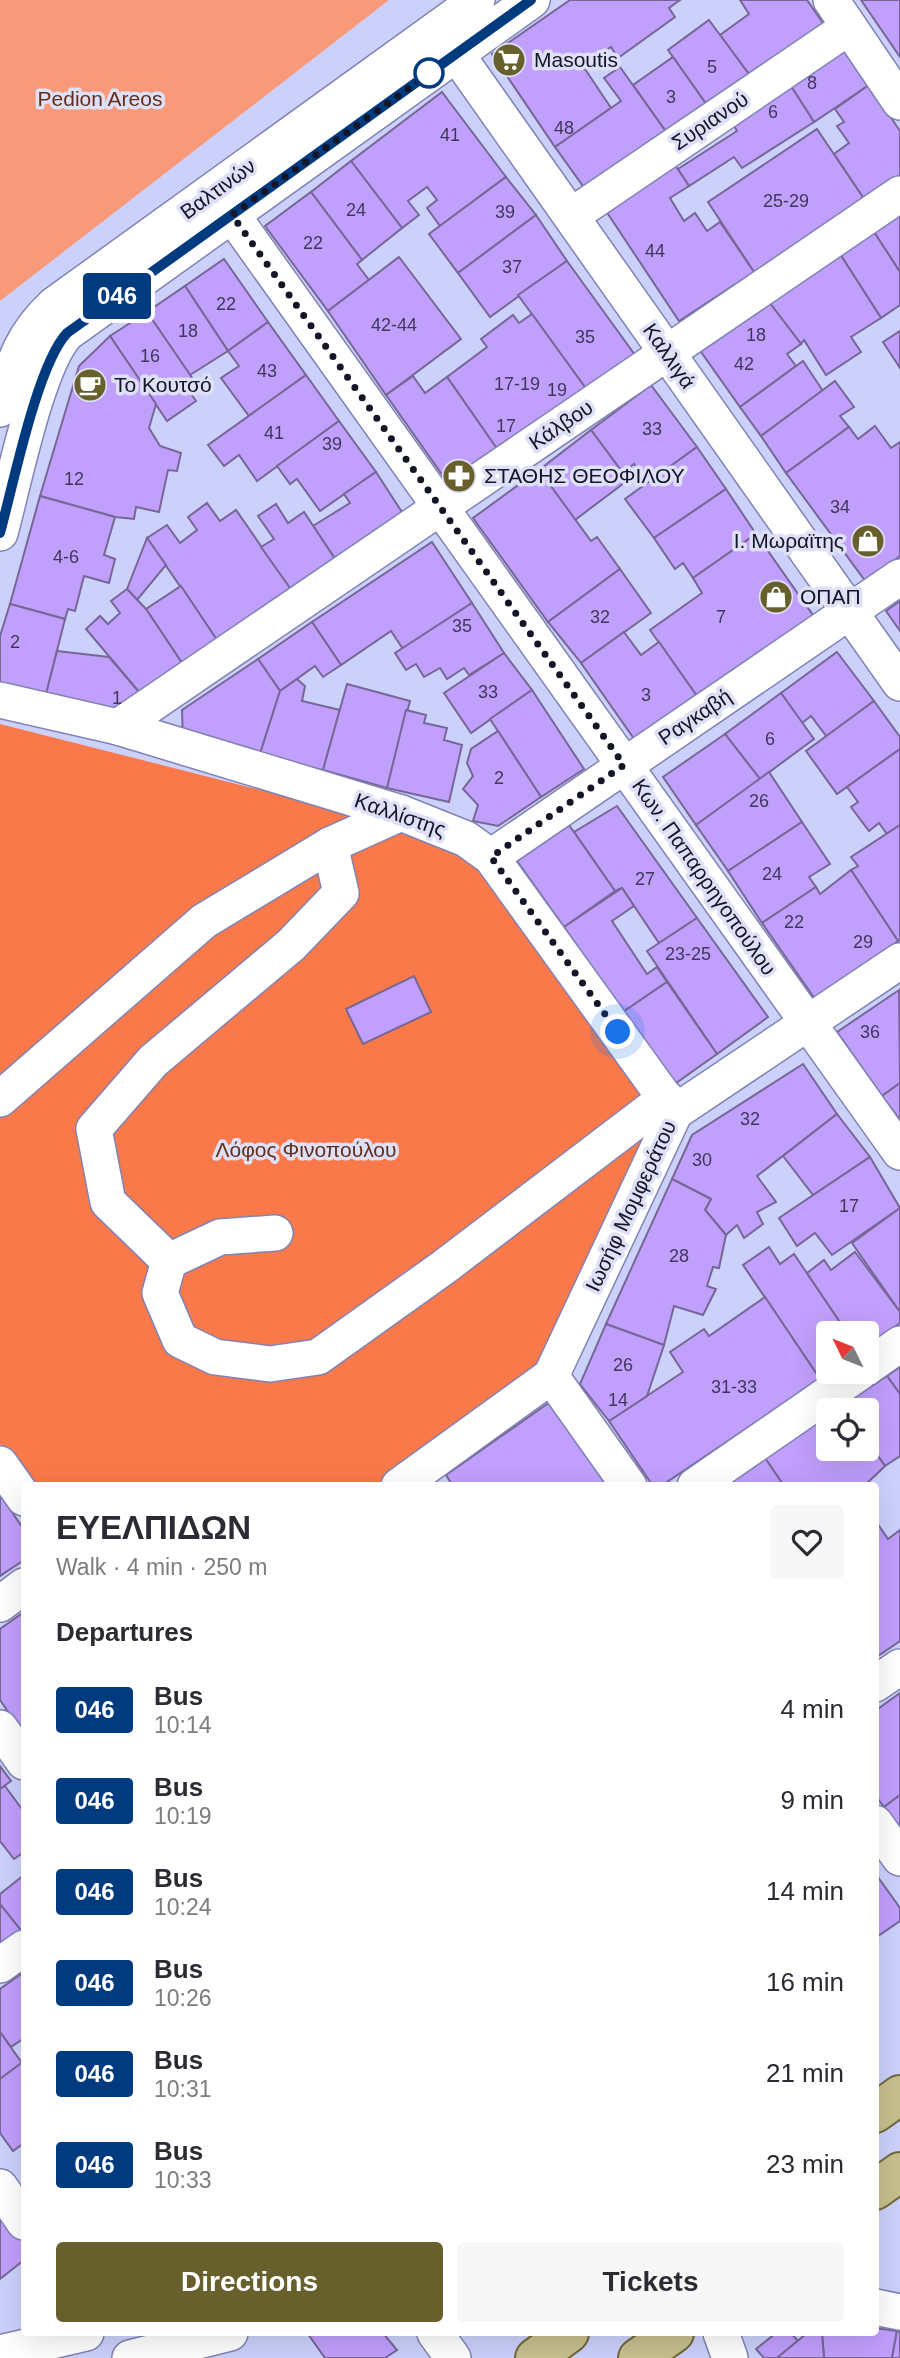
<!DOCTYPE html>
<meta charset="utf-8">
<style>
:root{--surface:#fff;--page:#f7f7f7;--text:#2b2b33;--muted:#7c7c81;--accent:#68602c}
body{margin:0;font-family:Helvetica,sans-serif;background:var(--page);color:var(--text);height:100vh;display:flex;flex-direction:column;font-size:26px;white-space:nowrap}
*{box-sizing:border-box;margin:0}
p{font-size:23px;color:var(--muted)}
.icon{flex:none;width:38px;height:38px;fill:none;stroke:currentColor;stroke-width:2;stroke-linecap:round;stroke-linejoin:round}
.map{position:relative;flex:1;overflow:hidden}
.details{position:absolute;left:21px;top:1482px;width:858px;height:854px;display:flex;flex-direction:column;background:var(--surface);border-radius:7px;box-shadow:0 7px 28px #0002}
.details>*{flex:none}
.badge{padding:0 14px;border-radius:5px;font-size:24px;line-height:46px}
.needle{width:46px;rotate:313deg}
.controls{position:absolute;left:816px;top:1321px;display:grid;gap:14px}
.controls a{display:grid;place-items:center;width:63px;height:63px;border-radius:7px;background:var(--surface);box-shadow:0 7px 28px #0002;font-size:35px}
.you{position:absolute;width:35px;height:35px;margin:-18px;border:5px solid #fff;border-radius:50%;background:#1a73e8;box-shadow:0 0 0 10px #1a73e833}
.map>.badge{position:absolute;translate:-50% -50%;box-shadow:0 0 0 4px #fff}
h2{padding:0 35px;font-size:26px;line-height:63px}
.round{display:grid;place-items:center;flex:none;width:74px;height:74px;border-radius:7px;background:var(--page)}
.head{display:flex;align-items:center;justify-content:space-between;height:119px;padding:0 35px}
h1{font-size:33px;font-weight:600;line-height:52px}
.action{display:flex;gap:14px;margin-top:auto;padding:14px 35px}
.action a{flex:1;height:80px;border-radius:7px;background:var(--accent);color:#fff;font-size:28px;font-weight:600;line-height:80px;text-align:center}
.action a+a{background:var(--page);color:var(--text)}
ul{padding:0;list-style:none}
li{display:flex;align-items:center;gap:21px;height:91px;padding:0 35px}
li div{flex:1}
li b{display:block;font-size:26px}
li em{font-style:normal}
li .badge{min-width:77px;font-weight:700;text-align:center}
.map>svg:first-child{display:block}
.green{fill:#f89a79}
.forest{fill:#fa794a}
.building{fill:#c19ffd;stroke:#776796;stroke-width:2}
.lines{fill:none;stroke-linecap:round;stroke-linejoin:round}
.minor-casing{stroke:#7f83b5;stroke-width:38}
.major-casing{stroke:#706839;stroke-width:42}
.minor{stroke:#fff;stroke-width:35}
.major{stroke:#c7bf8e;stroke-width:38}
.line-casing{stroke:#fff;stroke-width:16}
.line{stroke:#003b80;stroke-width:10}
.walk{stroke:#141527;stroke-width:7;stroke-dasharray:0 12.6}
.stop-dot{fill:#fff;stroke:#003b80;stroke-width:3.5}
.labels{text-anchor:middle;stroke-width:7;stroke-linejoin:round;paint-order:stroke}
.number-label{font-size:18px;fill:#3f385c}
.poi-label{font-size:21px;fill:#141527;stroke:#dde0f6;text-anchor:start}
.park-label{font-size:21px;fill:#622f1d;stroke:#dde0f6}
.street-label{font-size:21px;fill:#141527;stroke:#dde0f6}
</style>
<div class="map">
<svg width="900" height="2358" viewBox="0 0 900 2358">
<rect width="100%" height="100%" fill="#ccd1fc"/>
<!-- green -->
<polygon class="green" points="0,0 389,0 0,301"/>
<!-- forest -->
<polygon class="forest" points="0,724 438,835 476,862 661,1117 544,1366 382,1486 30,1486 0,1444"/>
<!-- building -->
<g class="building">
<polygon points="570,0 680,0 669,8 675,17 618,58 611,47 583,66 611,108 555,147 492,54"/>
<polygon points="740,0 807,0 825,26 751,77 720,35 749,14"/>
<polygon points="861,0 900,0 900,57"/>
<polygon points="709,20 751,77 709,108 668,50"/>
<polygon points="838,42 869,85 814,122 787,80"/>
<polygon points="673,57 709,108 669,136 633,85"/>
<polygon points="620,67 669,136 588,193 555,147 621,101 604,78"/>
<polygon points="787,80 814,122 742,168 734,157 689,186 678,169 737,131 729,117"/>
<polygon points="869,85 900,131 900,175 864,199 834,154 849,143 837,126 844,122 835,109"/>
<polygon points="442,92 506,177 440,226 427,208 437,200 427,187 408,201 419,215 402,228 351,161"/>
<polygon points="817,129 864,199 754,272 708,202"/>
<polygon points="671,159 689,186 670,198 684,221 695,213 707,231 720,222 754,272 679,321 602,205"/>
<polygon points="351,161 402,228 362,260 311,192"/>
<polygon points="506,177 536,215 458,273 429,234"/>
<polygon points="311,192 362,260 357,264 369,280 328,311 265,226"/>
<polygon points="536,215 567,261 490,317 458,273"/>
<polygon points="900,215 900,272 874,232"/>
<polygon points="874,232 900,272 900,305 881,318 840,254"/>
<polygon points="840,254 881,318 851,337 861,352 826,375 804,340 801,344 769,302"/>
<polygon points="399,257 461,339 386,395 328,311"/>
<polygon points="224,259 268,322 228,351 185,286"/>
<polygon points="567,261 635,355 587,390 518,295"/>
<polygon points="185,286 228,351 190,375 147,312"/>
<polygon points="769,302 801,344 787,354 796,366 740,407 699,349"/>
<polygon points="147,312 195,382 187,388 196,401 167,421 110,336"/>
<polygon points="532,314 587,390 502,456 447,377 487,347 481,339 513,315 519,323"/>
<polygon points="268,322 306,375 249,416 221,378 239,366 228,351"/>
<polygon points="900,331 900,368 883,342"/>
<polygon points="110,336 156,404 149,428 160,446 181,453 177,471 168,470 159,512 136,507 134,519 115,517 40,496 79,366"/>
<polygon points="803,361 823,391 761,436 740,407"/>
<polygon points="306,375 339,421 257,481 239,455 224,466 208,445"/>
<polygon points="413,376 425,393 447,377 502,456 453,490 386,395"/>
<polygon points="835,381 854,407 840,416 849,427 786,473 761,436"/>
<polygon points="651,385 697,447 648,483 634,464 623,473 591,430"/>
<polygon points="339,421 376,472 320,511 297,479 290,484 277,466"/>
<polygon points="875,426 891,448 900,442 900,556 866,582 786,473 849,427 858,439"/>
<polygon points="591,430 628,480 575,520 539,470"/>
<polygon points="697,447 726,489 654,538 625,499"/>
<polygon points="539,470 591,541 597,537 620,569 548,622 473,518"/>
<polygon points="376,472 409,523 341,568 313,526 350,503 344,494"/>
<polygon points="726,489 756,534 693,578 683,563 675,569 654,538"/>
<polygon points="40,496 115,517 104,555 115,559 109,583 84,576 75,611 68,609 65,619 10,604"/>
<polygon points="207,503 220,521 236,510 295,595 221,646 147,538 167,525 180,543 197,530 188,517"/>
<polygon points="276,504 288,523 304,512 341,568 295,595 261,547 274,539 258,516"/>
<polygon points="756,534 815,618 699,699 650,630 702,593 693,578"/>
<polygon points="147,538 166,565 137,600 127,589"/>
<polygon points="432,542 472,603 403,649 391,631 341,665 312,622"/>
<polygon points="620,569 651,613 581,663 548,622"/>
<polygon points="181,586 221,646 186,669 146,609"/>
<polygon points="127,589 146,609 186,669 145,699 86,629 100,616 108,624 120,613 111,601"/>
<polygon points="900,601 900,631 886,611"/>
<polygon points="472,603 504,653 469,675 464,668 447,679 440,668 424,677 416,664 406,670 395,653"/>
<polygon points="10,604 65,619 44,702 0,691 0,636"/>
<polygon points="312,622 341,665 323,677 315,666 280,691 258,659"/>
<polygon points="624,632 641,655 659,642 699,699 637,743 581,663"/>
<polygon points="57,651 109,657 145,699 114,723 44,702"/>
<polygon points="837,652 874,701 827,737 811,716 802,723 781,693"/>
<polygon points="504,653 532,690 471,733 444,693"/>
<polygon points="258,659 280,691 259,757 183,742 182,710"/>
<polygon points="297,679 305,686 302,701 340,710 323,770 259,757 280,691"/>
<polygon points="347,684 410,701 387,788 323,770"/>
<polygon points="532,690 584,769 541,797 490,719"/>
<polygon points="781,693 814,739 760,779 725,734"/>
<polygon points="874,701 900,737 900,749 837,794 806,751"/>
<polygon points="406,710 426,715 424,723 447,728 444,740 462,745 449,802 387,788"/>
<polygon points="498,731 541,797 498,826 473,821 478,805 463,789 473,776 467,763 471,749"/>
<polygon points="725,734 760,779 696,825 663,777"/>
<polygon points="900,749 900,825 887,834 879,823 869,831 851,807 858,802 847,787"/>
<polygon points="769,772 802,822 728,871 696,825"/>
<polygon points="617,806 697,918 659,943 622,888 615,891 574,832"/>
<polygon points="802,822 830,864 809,877 816,887 762,923 728,871"/>
<polygon points="569,825 615,891 564,927 517,861"/>
<polygon points="900,825 900,940 898,941 851,870 858,866 851,857"/>
<polygon points="851,870 898,941 815,999 762,923 816,887 820,894"/>
<polygon points="622,888 634,906 612,921 647,974 657,967 667,982 623,1012 564,927"/>
<polygon points="697,918 768,1017 717,1054 647,951"/>
<polygon points="414,976 431,1012 363,1044 346,1009"/>
<polygon points="667,982 717,1054 676,1083 623,1012"/>
<polygon points="899,990 900,1083 882,1096 837,1032"/>
<polygon points="803,1064 837,1114 757,1176 776,1202 757,1212 763,1224 744,1238 737,1225 726,1235 705,1210 711,1199 672,1179 692,1135"/>
<polygon points="900,1083 900,1120 882,1096"/>
<polygon points="837,1114 870,1157 813,1195 783,1156"/>
<polygon points="870,1157 900,1208 832,1255 815,1233 797,1246 779,1218"/>
<polygon points="672,1179 711,1199 705,1210 726,1235 719,1268 713,1267 707,1286 716,1289 703,1315 674,1306 664,1345 606,1324"/>
<polygon points="900,1208 900,1312 852,1243"/>
<polygon points="769,1247 780,1264 794,1254 848,1334 828,1334 830,1372 820,1379 743,1265"/>
<polygon points="855,1252 900,1312 900,1323 866,1347 866,1334 848,1334 807,1273 824,1260 831,1270"/>
<polygon points="765,1297 820,1379 661,1486 653,1486 609,1421 683,1372 670,1352 704,1329 709,1336"/>
<polygon points="606,1324 664,1345 647,1396 609,1421 580,1384"/>
<polygon points="900,1367 900,1394 887,1376"/>
<polygon points="887,1376 900,1394 900,1456 885,1466 866,1439 866,1410 846,1410 843,1405"/>
<polygon points="550,1402 607,1486 453,1486 446,1475"/>
<polygon points="828,1415 828,1449 866,1449 866,1439 885,1466 864,1486 784,1486 763,1455"/>
<polygon points="763,1455 784,1486 721,1486"/>
<polygon points="0,1494 24,1530 24,1560 0,1576"/>
<polygon points="877,1523 888,1539 900,1530 900,1641 875,1658"/>
<polygon points="24,1612 24,1735 0,1700 0,1629"/>
<polygon points="900,1693 900,1795 884,1807 875,1795 875,1711"/>
<polygon points="0,1766 11,1781 0,1789"/>
<polygon points="5,1786 24,1812 24,1852 14,1859 0,1841 0,1789"/>
<polygon points="900,1795 900,1830 884,1807"/>
<polygon points="875,1873 900,1908 900,1921 875,1938"/>
<polygon points="24,1875 24,1932 23,1933 0,1904 0,1894"/>
<polygon points="0,1904 23,1933 0,1950"/>
<polygon points="24,1972 24,2038 11,2047 0,2032 0,1989"/>
<polygon points="0,2032 22,2063 0,2079"/>
<polygon points="24,2061 24,2143 13,2151 0,2133 0,2079"/>
<polygon points="0,2210 24,2243 24,2260 0,2279"/>
<polygon points="875,2328 897,2331 892,2358 824,2358 822,2333 875,2333"/>
<polygon points="897,2331 900,2332 900,2358 892,2358"/>
<polygon points="311,2333 383,2333 397,2350 385,2358 325,2358 308,2334"/>
<polygon points="776,2333 791,2333 798,2341 777,2358 764,2358 756,2349"/>
<polygon points="807,2333 822,2333 824,2358 777,2358"/>
</g>
<g class="lines">
<defs>
<g id="minor">
<polyline points="831,0 900,102"/>
<polyline points="438,28 900,683"/>
<polyline points="215,191 900,1152"/>
<polyline points="571,216 849,27"/>
<path d="M0,409C14,364 19,338 54,305L477,0"/>
<path d="M0,533C13,486 37,364 67,333L532,0"/>
<polyline points="0,700 118,727 401,813 466,839 491,857 675,1112"/>
<polyline points="118,727 900,194"/>
<polyline points="491,857 900,577"/>
<polyline points="0,1099 204,921 330,845 401,813"/>
<polyline points="275,1233 220,1237 169,1261 160,1293 180,1340 215,1357 270,1364 318,1357 444,1267 666,1098"/>
<polyline points="169,1261 108,1202 94,1129 153,1061 291,945 341,893 330,845"/>
<polyline points="866,1368 900,1344"/>
<polyline points="551,1376 629,1486"/>
<polyline points="0,1464 24,1498"/>
<polyline points="399,1486 551,1376 675,1112 900,961"/>
<polyline points="695,1486 860,1372"/>
<polyline points="0,1604 24,1586"/>
<polyline points="875,1684 900,1667"/>
<polyline points="0,1728 24,1762"/>
<polyline points="875,1823 900,1858"/>
<polyline points="0,1965 24,1948"/>
<polyline points="0,2187 24,2222"/>
<polyline points="875,2307 900,2312"/>
<polyline points="435,2333 453,2358"/>
<polyline points="721,2333 730,2358"/>
<polyline points="0,2353 86,2333"/>
<polyline points="130,2358 230,2333"/>
</g>
<g id="major">
<polyline points="875,2113 900,2095"/>
<polyline points="875,2190 900,2172"/>
<polyline points="535,2358 569,2333"/>
<polyline points="638,2358 674,2333"/>
</g>
</defs>
<!-- minor casing -->
<use href="#minor" class="minor-casing"/>
<!-- major casing -->
<use href="#major" class="major-casing"/>
<!-- minor -->
<use href="#minor" class="minor"/>
<!-- major -->
<use href="#major" class="major"/>
</g>
<g class="lines">
<defs>
<path id="line" d="M0,533C13,486 37,365 67,333L531,0"/>
</defs>
<!-- line casing -->
<use href="#line" class="line-casing"/>
<!-- line -->
<use href="#line" class="line"/>
<!-- walk -->
<polyline class="walk" points="429,73 434,70 232,215 624,765 491,857 618,1032"/>
</g>
<!-- icons -->
<defs>
<symbol id="supermarket-disc" viewBox="-11 -11 22 22"><circle r="9.5" fill="#68602c" stroke="#dde0f6"/><path d="M-6-5.5h2.5l.6 2H6L4.5 2H-2.5L-4.4-4H-6ZM-1.5 3.2a1.3 1.3 0 1 0 .1 0ZM3 3.2a1.3 1.3 0 1 0 .1 0Z" fill="#fff"/></symbol>
<symbol id="cafe-disc" viewBox="-11 -11 22 22"><circle r="9.5" fill="#68602c" stroke="#dde0f6"/><path d="M-5.5-4.5H6V0H3Q3 3.5 0 3.5H-2.5Q-5.5 3.5-5.5 0ZM3-3.2v2h1.7v-2ZM-6 4.5H4V6H-6Z" fill="#fff"/></symbol>
<symbol id="pharmacy-disc" viewBox="-11 -11 22 22"><circle r="9.5" fill="#68602c" stroke="#dde0f6"/><path d="M-2-6h4v4h4v4h-4v4h-4v-4h-4v-4h4Z" fill="#fff"/></symbol>
<symbol id="shop-disc" viewBox="-11 -11 22 22"><circle r="9.5" fill="#68602c" stroke="#dde0f6"/><path d="M-5-2.5h2.3a2.7 3.5 0 0 1 5.4 0H5L5.5 6h-11ZM-1.5-2.5h3a1.5 2.3 0 0 0-3 0Z" fill="#fff"/></symbol>
</defs>
<g fill-rule="evenodd">
<use href="#supermarket-disc" x="490" y="41" width="38" height="38"/>
<use href="#cafe-disc" x="71" y="366" width="38" height="38"/>
<use href="#pharmacy-disc" x="440" y="457" width="38" height="38"/>
<use href="#shop-disc" x="849" y="522" width="38" height="38"/>
<use href="#shop-disc" x="757" y="578" width="38" height="38"/>
</g>
<!-- markers -->
<circle class="stop-dot" cx="429" cy="73" r="14"/>
<g class="labels">
<!-- number labels -->
<g class="number-label">
<text x="712" y="73">5</text>
<text x="812" y="89">8</text>
<text x="671" y="103">3</text>
<text x="773" y="118">6</text>
<text x="564" y="134">48</text>
<text x="450" y="141">41</text>
<text x="786" y="207">25-29</text>
<text x="356" y="216">24</text>
<text x="505" y="218">39</text>
<text x="313" y="249">22</text>
<text x="655" y="257">44</text>
<text x="512" y="273">37</text>
<text x="226" y="310">22</text>
<text x="394" y="331">42-44</text>
<text x="188" y="337">18</text>
<text x="756" y="341">18</text>
<text x="585" y="343">35</text>
<text x="150" y="362">16</text>
<text x="744" y="370">42</text>
<text x="267" y="377">43</text>
<text x="517" y="390">17-19</text>
<text x="557" y="396">19</text>
<text x="506" y="432">17</text>
<text x="652" y="435">33</text>
<text x="274" y="439">41</text>
<text x="332" y="450">39</text>
<text x="74" y="485">12</text>
<text x="840" y="513">34</text>
<text x="66" y="563">4-6</text>
<text x="600" y="623">32</text>
<text x="721" y="623">7</text>
<text x="462" y="632">35</text>
<text x="15" y="648">2</text>
<text x="488" y="698">33</text>
<text x="646" y="701">3</text>
<text x="117" y="704">1</text>
<text x="770" y="745">6</text>
<text x="499" y="784">2</text>
<text x="759" y="807">26</text>
<text x="772" y="880">24</text>
<text x="645" y="885">27</text>
<text x="794" y="928">22</text>
<text x="863" y="948">29</text>
<text x="688" y="960">23-25</text>
<text x="870" y="1038">36</text>
<text x="750" y="1125">32</text>
<text x="702" y="1166">30</text>
<text x="849" y="1212">17</text>
<text x="679" y="1262">28</text>
<text x="623" y="1371">26</text>
<text x="734" y="1393">31-33</text>
<text x="618" y="1406">14</text>
</g>
<!-- poi labels -->
<g class="poi-label">
<text x="534" y="67">Masoutis</text>
<text x="114" y="392">Το Κουτσό</text>
<text x="484" y="483">ΣΤΑΘΗΣ ΘΕΟΦΙΛΟΥ</text>
<text x="844" y="548" text-anchor="end">Ι. Μωραϊτης</text>
<text x="800" y="604">ΟΠΑΠ</text>
</g>
<!-- park labels -->
<g class="park-label">
<text x="100" y="106">Pedion Areos</text>
<text x="306" y="1157">Λόφος Φινοπούλου</text>
</g>
<!-- street labels -->
<g class="street-label">
<text transform="translate(710 121) rotate(-34)" y="7">Συριανού</text>
<text transform="translate(218 189) rotate(-36)" y="7">Βαλτινών</text>
<text transform="translate(669 356) rotate(55)" y="7">Καλλιγά</text>
<text transform="translate(561 425) rotate(-34)" y="7">Κάλβου</text>
<text transform="translate(695 717) rotate(-34)" y="7">Ραγκαβή</text>
<text transform="translate(400 815) rotate(19)" y="7">Καλλίστης</text>
<text transform="translate(704 877) rotate(55)" y="7">Κων. Παπαρρηγοπούλου</text>
<text transform="translate(631 1206) rotate(-65)" y="7">Ιωσήφ Μομφεράτου</text>
</g>
</g>
</svg>
<div class="controls">
<a><svg class="needle" viewBox="-14 -14 28 28"><path d="M0-13l5 13h-10z" fill="#e53935"/><path d="M0 13l5-13h-10z" fill="#7c7c81"/></svg></a>
<a><svg class="icon" aria-label="locate" viewBox="0 0 24 24"><circle cx="12" cy="12" r="6"/><path d="M12 2v4M12 18v4M2 12h4M18 12h4"/></svg></a>
</div>
<div class="you" style="left:618px;top:1032px"></div>
<b class="badge" style="left:117px;top:296px;background:#003b80;color:#fff">046</b>
<section class="details">
<div class="head"><div><h1>ΕΥΕΛΠΙΔΩΝ</h1><p>Walk · 4 min · 250 m</p></div><a class="round"><svg class="icon" aria-label="heart" viewBox="0 0 24 24"><path d="M12 20l-8-8c-3-5 5-10 8-4 3-6 11-1 8 4z"/></svg></a></div>
<h2>Departures</h2>
<ul>
<li><span class="badge" style="background:#003b80;color:#fff">046</span><div><b>Bus</b><p>10:14</p></div><em>4 min</em></li>
<li><span class="badge" style="background:#003b80;color:#fff">046</span><div><b>Bus</b><p>10:19</p></div><em>9 min</em></li>
<li><span class="badge" style="background:#003b80;color:#fff">046</span><div><b>Bus</b><p>10:24</p></div><em>14 min</em></li>
<li><span class="badge" style="background:#003b80;color:#fff">046</span><div><b>Bus</b><p>10:26</p></div><em>16 min</em></li>
<li><span class="badge" style="background:#003b80;color:#fff">046</span><div><b>Bus</b><p>10:31</p></div><em>21 min</em></li>
<li><span class="badge" style="background:#003b80;color:#fff">046</span><div><b>Bus</b><p>10:33</p></div><em>23 min</em></li>
</ul>
<div class="action"><a>Directions</a><a>Tickets</a></div>
</section>
</div>
